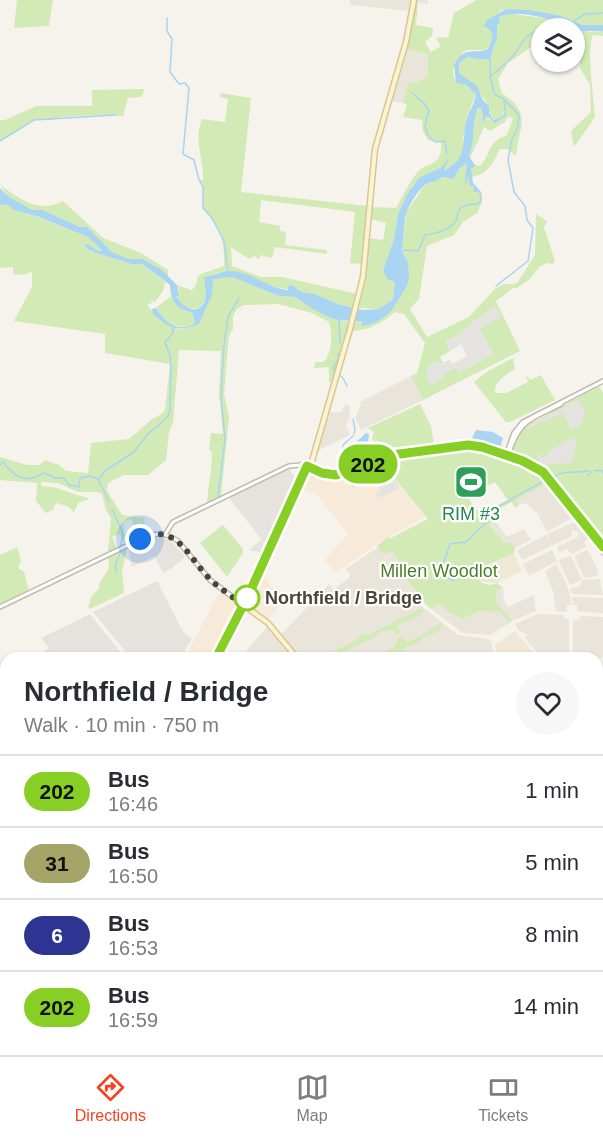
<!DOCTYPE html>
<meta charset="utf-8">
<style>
:root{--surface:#fff;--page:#f7f7f7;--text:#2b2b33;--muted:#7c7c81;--line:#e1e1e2;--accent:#fc3f1d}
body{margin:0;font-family:Arial,sans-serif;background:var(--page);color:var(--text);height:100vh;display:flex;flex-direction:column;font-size:22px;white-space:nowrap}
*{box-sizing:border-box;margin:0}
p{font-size:20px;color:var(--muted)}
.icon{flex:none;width:33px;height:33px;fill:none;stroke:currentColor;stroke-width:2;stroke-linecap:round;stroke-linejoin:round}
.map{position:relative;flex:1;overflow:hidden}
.details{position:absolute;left:0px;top:652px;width:603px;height:404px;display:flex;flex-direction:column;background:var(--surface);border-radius:18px 18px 0 0;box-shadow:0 2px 4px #0004}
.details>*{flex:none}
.badge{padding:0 12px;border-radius:20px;font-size:21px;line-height:39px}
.buttons{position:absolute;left:531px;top:18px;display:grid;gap:12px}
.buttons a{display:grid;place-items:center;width:54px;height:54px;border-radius:50%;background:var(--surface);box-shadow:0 2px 4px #0004;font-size:30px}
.you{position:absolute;width:30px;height:30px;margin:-15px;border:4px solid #fff;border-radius:50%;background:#1a73e8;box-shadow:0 0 0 9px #1a73e833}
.map>.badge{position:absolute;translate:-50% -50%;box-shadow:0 0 0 3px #fff}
.round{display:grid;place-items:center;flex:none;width:63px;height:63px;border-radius:32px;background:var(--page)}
.head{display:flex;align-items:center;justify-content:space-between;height:102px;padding:0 24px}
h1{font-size:28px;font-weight:700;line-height:45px}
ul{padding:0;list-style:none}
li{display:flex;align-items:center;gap:18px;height:72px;padding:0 24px;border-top:2px solid var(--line)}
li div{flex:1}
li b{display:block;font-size:22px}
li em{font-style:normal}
li .badge{min-width:66px;font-weight:700;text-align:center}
.tabs{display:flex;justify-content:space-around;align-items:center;height:84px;border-top:2px solid var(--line);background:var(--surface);font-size:16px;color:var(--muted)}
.tabs a{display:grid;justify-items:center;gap:3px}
.tabs .current{color:var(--accent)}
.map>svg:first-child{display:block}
.residential{fill:#eae5da}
.commercial{fill:#f7ead8}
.industrial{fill:#e6e2dd}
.education{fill:#efe8d6}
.green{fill:#d2eab5;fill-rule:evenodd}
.parking{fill:#e5e3e0}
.water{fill:#a9d4f2}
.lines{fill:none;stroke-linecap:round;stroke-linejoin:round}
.stream{stroke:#a9d4f2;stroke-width:1.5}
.tertiary-casing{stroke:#c2bbae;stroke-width:6}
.secondary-casing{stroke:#d6c79b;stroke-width:7}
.motorway-casing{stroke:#e0a43c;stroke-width:9}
.tertiary{stroke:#fff;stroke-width:3}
.secondary{stroke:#fff3cd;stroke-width:4}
.motorway{stroke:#ffcf6e;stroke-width:6}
.tram{stroke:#9a9a9a;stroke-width:1.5}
.line-casing{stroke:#fff;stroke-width:14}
.line{stroke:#87cf25;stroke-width:9}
.walk{stroke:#4b4439;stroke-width:6;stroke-dasharray:0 10.8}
.stop-dot{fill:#fff;stroke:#87cf25;stroke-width:3}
.labels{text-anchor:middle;stroke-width:4.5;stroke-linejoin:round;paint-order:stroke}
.leisure-label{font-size:18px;fill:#27864d;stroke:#fff}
.park-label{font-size:18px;fill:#4a7f2a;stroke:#fff}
.stop-label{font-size:18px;font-weight:bold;fill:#4b4439;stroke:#fff;text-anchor:start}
</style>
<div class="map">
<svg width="603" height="1055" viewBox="0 0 603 1055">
<rect width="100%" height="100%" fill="#f6f3ec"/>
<!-- residential -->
<g class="residential">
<polygon points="350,0 428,0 428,4 413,2 411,11 350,5"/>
<polygon points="406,49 428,54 428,76 417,83 408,82 403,103 391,101"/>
<polygon points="411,376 423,400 361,430 355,418 361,405 360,402"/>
<polygon points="349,404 350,416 346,425 350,435 317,451 327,414 329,412 339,412 342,411 345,405"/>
<polygon points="547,483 574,517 547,532 537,513 526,503 518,506 515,500"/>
<polygon points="495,521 506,536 509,536 524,529 531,540 515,548 511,542 504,543 489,523"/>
<polygon points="576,521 583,528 579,532 584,529 591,537 584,541 586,547 572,554 567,549 559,553 557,547 578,537 578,532 572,530 572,536 522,560 517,550 546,535 552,545 547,534"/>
<polygon points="378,547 382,554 393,550 400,568 406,576 414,592 410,597 458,635 488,639 491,642 495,658 301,658 281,635 329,584 334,589 349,578 350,574 346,569"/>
<polygon points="552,550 557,561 529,576 523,564"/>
<polygon points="587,550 596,565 598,576 584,578 574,556"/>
<polygon points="571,556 582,580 570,585 559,561 560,559"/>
<polygon points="556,564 566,583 570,595 571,605 567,605 567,612 556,611 553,591 545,571"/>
<polygon points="600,579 603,595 572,594 570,588 579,587 583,580"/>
<polygon points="496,589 503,589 504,600 508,607 534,595 536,611 512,621 496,603"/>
<polygon points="572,597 603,598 603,613 577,611 577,605 573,605"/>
<polygon points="438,603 448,612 462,619 480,611 486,610 500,612 509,623 490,635 463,633 431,609"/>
<polygon points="538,614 564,615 564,619 569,619 569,658 558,658 552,655 551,658 542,658 524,637 528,635 518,630 515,624"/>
<polygon points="580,616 603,617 603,658 573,657 573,620 580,619"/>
<polygon points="267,627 293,658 240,658"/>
<polygon points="603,890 603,988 597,981 597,892"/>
<polygon points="597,988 603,996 603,1055 558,1055 557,1053 566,1050 597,1050"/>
<polygon points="201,1050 328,1050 322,1055 200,1055"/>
<polygon points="481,1050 555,1050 550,1051 551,1055 472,1055"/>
</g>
<!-- commercial -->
<g class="commercial">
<polygon points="381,463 426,517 389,536 336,573 325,560 348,534 317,495 302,489 309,473 331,479 353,478"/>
<polygon points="261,572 283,602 268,620 247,603"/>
<polygon points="221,592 239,605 213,658 185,658 215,600"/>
</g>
<!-- industrial -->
<g class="industrial">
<polygon points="290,470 298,483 269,543 266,545 229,498 285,471"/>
<polygon points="157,536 170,540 185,557 172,568 163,573 154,556 132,567 128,548 148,537"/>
<polygon points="157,581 181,628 186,635 192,638 181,658 131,658 93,612"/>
<polygon points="90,614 125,658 36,658 49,648 41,638"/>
</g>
<!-- education -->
<g class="education">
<polygon points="514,553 522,571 497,583 482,582 476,575 477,571"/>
<polygon points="515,631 538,658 498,658 495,644"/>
</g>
<!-- green -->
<g class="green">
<polygon points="17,0 53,0 49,26 14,28"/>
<path d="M476,0H603V25H583L558,15L530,10L506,9L500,11L485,28L492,31L491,42L486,50H468L463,52L453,70L454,78L469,85L476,94L467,117L463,139L465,145L459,158L449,169L435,171L419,179L413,185L398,214L394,239L383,270L388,280L395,282L393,299L379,309L359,308L364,283L368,238L383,240L386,223L370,219L371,207L396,208C402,198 408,184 416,174C426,161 443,168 441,143L428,140L423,131L422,120L403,117L407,105L403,103L408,82L417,83L428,75V54L406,49L415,2H418L416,25L433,28L432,36L425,42L431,52L441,46L436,39L439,37L448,38L454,13Z"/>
<path d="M507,13L549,19L589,32L603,31V36L593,35C586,49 594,99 595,117L574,147L571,131L591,112L590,85L580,68V57L575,51L574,28H542L541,40L508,63L498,79L502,93C533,115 519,124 516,156L507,149H500C493,163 488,174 472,177L471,167L475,168V165L480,166C492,153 486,143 507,135L513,118L508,117L505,122L490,131L484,127L470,158L469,156C476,140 471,124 478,108H482L483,116L481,123L485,117L497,122L505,117L504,110L502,117L495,120L489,113V106L474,85L459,73C456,65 459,61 467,57L479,59L490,58C497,44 495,31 499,17Z"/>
<polygon points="145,89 141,97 128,98 123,116 100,115 62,117 51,120 34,120 0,141 0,120 5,120 36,106 92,106 92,90"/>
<path d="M221,93L251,98L241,192L368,206L362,264L350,263L355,212L261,200L259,222L280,226V231L286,232L285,245L327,250V254L275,247L272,258L261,255L259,259L254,256L249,259L231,247L232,266L261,277H282L358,294L354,307C340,305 329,301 315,295C308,292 303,294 297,288C266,295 240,258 208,277C203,288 209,298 201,307C189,311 181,307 176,296L179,291L177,285L192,290L196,285L198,276C206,271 215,270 224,266C225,238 220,230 203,208V187L199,180H203C204,158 193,141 202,119L225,122L228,99L220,97Z"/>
<path d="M467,163V175L469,176L474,186V191H478L482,193V202L477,213L463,222L454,235L427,246L419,299L410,309L427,337L469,317L496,288L504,284H514L518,282L535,255L536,214L547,221L544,227L555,261L553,264L548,263L540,266L530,279L517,288H513L496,301L520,351L423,400L411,376L417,373L425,343L404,314L395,312C382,323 370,330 352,331L354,322L372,324L392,310L407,286L408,262L402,252L406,213L424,186L442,177L453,179L460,168ZM474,321L493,354L459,372L457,367L443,374L444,377L430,384L428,368C435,364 442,365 451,361L449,360L443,363L440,357L450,351L446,341L459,335Z"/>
<path d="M0,185C20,199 39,214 63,201L103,238L141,253L168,270V277L160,269L143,259H129L112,252L87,227H80L43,210H32L8,196Z"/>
<path d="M6,204L14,210L38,217L88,237L103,249L99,251L89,245H83L89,250L132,264H142L165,282L163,291L155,302L151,300L152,303L147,305L157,317L179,330L199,324L212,295L211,284L215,278L232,277L279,296L295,297L329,317L350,322L333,383L329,382V367L314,368L315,362H324C332,352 333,334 329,322L312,313L278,304L244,305L237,309L233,316V329L229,336L226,370L224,394L229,417L221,497L207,503C208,486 212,469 212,452L209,450L211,433L223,434L219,393L221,351L179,350L173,423L169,432L166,460L148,475H124L108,483L107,491L122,515L145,518L143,535L140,537L131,519L123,522L124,534L127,531L132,541L125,545L120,534L112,537L117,548L108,553L111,518L106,510L102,494L97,492H78L57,483L41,482V486L53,487L90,499L78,503L74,512L67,506L56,503L53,510L46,513L36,501L37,483L0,480V457L27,465H40L45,460L59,465L66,471L88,473L91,443L129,439L151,420L163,413L165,409L170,364L105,353V334L14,321L32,287V272L23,275L13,274V267L0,268V205Z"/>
<path d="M171,296C176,304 181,312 192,312L195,323C178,333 165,322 156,308Z"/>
<path d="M513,358L515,369C506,374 493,383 495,393H506L528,382L526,374L530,380L541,375L555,400L510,422H506L474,382L488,371Z"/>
<path d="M599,386L603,393V544L553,480L516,500L518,506L515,508L512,502L490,514L495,520L489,524L504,543L511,542L515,548L514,553L476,570L475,573L482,583L490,585L497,583L503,588L496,590V602L512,621L509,623L500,612L480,611L462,619L448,612L438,603L431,609C412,592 403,573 393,551L385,554L381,553L377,546L389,536V539L428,519L381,462C396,456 447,447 463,449C479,450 493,455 508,460L515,440L524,427ZM495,482L508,500L480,514L466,496Z"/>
<polygon points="420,404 431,426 434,446 393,452 380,456 372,439 374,432 368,428"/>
<polygon points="223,525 243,549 243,553 227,577 200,543"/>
<polygon points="17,547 21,561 18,568 24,572 29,591 0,605 0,555"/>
<polygon points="127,548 122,572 124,593 90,609 88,607 92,596 99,588 99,584 109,568 108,556"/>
<polygon points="422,608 424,612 420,613 420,616 399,624 398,630 402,632 396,634 394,630 381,631 371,639 331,658 323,656 353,642 365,633 368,635"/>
<path d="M440,624L442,625L439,631L423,638L418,643L404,648L408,658H404L402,655C390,654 381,659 368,658C375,657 385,655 390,649L393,650L398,638L402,636L406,641H411Z"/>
</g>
<!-- parking -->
<g class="parking">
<polygon points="495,306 502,317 480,328 493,354 459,372 456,367 444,374 445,377 430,385 426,376 428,368 433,363 438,361 441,365 451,361 452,364 467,356 461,344 451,351 446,341 459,335 474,321"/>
<polygon points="578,400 585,411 581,426 571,429 563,413 526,429 525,427"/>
<polygon points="572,438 577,440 572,463 548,464 542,468 537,454 541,454 542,458 548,455 549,451"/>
<polygon points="378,467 380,469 384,467 399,485 398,489 378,498 376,494 381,490 376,480 374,481 371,471"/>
<polygon points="269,514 272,514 277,522 268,542 262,539 265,548 263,553 249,550 262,539 250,523"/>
</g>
<!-- water -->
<g class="water">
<path d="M506,9L530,10L558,15L583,25H603V31H580L578,28C558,23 520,7 499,17L500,21L497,25V37L490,59H479L467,57L459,63V73L477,86L483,100L489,106V113L494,120L502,117L506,110L505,117L495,123L490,118L486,117L481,124L483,116L481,108H478C471,124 476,140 469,156L476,167L471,168L473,183L482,193L473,191L474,186H470L468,175L467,183L465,182L467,163L460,168L453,179L442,177C437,182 431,181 425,185C417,191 407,208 405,218L402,252L408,262L409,278L407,286L392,310L383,318L372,324L361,326L362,322L333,319L313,309L295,297L279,296L232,277L213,279L212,295L199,324C174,333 171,328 153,314L152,309L156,308C165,322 178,334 195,323L192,312C177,311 170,299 170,285L142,264H132L109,257L89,250L83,244L89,245L99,251L102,250L88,237L39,217L14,210L6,204L0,205V188L8,196L32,210H43L80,227H87L112,252L129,259H143L162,270L177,285L179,296H176C181,305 196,317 204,303C207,296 205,284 204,277C214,276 222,270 233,271C253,273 268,288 288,290L287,287L292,285L302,292L314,294L338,304L363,310L379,309L393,299L395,282L387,279L383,270L394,239L398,214L409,191L419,178L442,167H445L444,170H446C472,153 459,139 468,116C471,108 475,102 476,94L464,83L463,85L456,82L454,65C465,46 468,54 487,50L491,42L492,32L484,26L487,20Z"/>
<polygon points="476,430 493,432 503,438 501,444 502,450 474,441 477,440 472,438"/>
<polygon points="366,433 369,434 368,443 354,451 358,462 356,464 341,468 345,452"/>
</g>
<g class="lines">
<!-- stream -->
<g class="stream">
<polyline points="167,18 167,31 172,39 170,72 179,84 185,83 189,88 183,154 194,160 199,180 203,187 203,208 212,218 224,241 228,273"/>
<polyline points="574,21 585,14 603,13"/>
<polyline points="490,59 490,76 494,93 497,96 503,98 519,115 518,127 512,139 508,160 514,192 525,206 527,220 533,228 528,261 496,286"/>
<path d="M508,61C522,50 520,33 542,30"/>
<polyline points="491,76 506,63"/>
<path d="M412,93L424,103L429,111C424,125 422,132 435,142L445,141L447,154"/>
<polyline points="504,101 505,110"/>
<polyline points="0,141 34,120 115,115"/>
<polyline points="443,167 448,160"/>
<polyline points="1,204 6,204"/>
<path d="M402,252L405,250L418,251L425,235C435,234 449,230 455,222C460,216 456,219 458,213C460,204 471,204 478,204L481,200L480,194"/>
<polyline points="339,319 340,344"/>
<polyline points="338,356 338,353"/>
<polyline points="335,373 333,368 338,359"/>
<polyline points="339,375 343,378 347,386"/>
<polyline points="353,419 355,429 354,434"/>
<path d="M0,465L3,462C9,470 20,481 32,478C37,477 40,474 45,473L55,478H64L69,485L79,487L80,478L90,476L98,479L109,502"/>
<polyline points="335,471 344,444 353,436"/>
<polyline points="594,471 601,470 603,473"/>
<polyline points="588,475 591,472"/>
<path d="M553,477C565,470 575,473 589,471"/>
<polyline points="99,479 105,471 134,452 148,434 167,418 170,411 171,368 170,355 165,342 173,333 173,328"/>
<polyline points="218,497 225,439 221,396 224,345 228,317 239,298"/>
<polyline points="112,509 123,533 121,545"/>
<polyline points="117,573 115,566 121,550"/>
<path d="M454,581L443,575L442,567L450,544L466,542L487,522L486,516C489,510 535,486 544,481"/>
<polyline points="597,753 603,752"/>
<polyline points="0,968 6,972"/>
<polyline points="4,1032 6,1030"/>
<polyline points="153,1050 167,1055"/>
<polyline points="197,1050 197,1055"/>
<polyline points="406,1055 407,1051"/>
</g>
<defs>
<g id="tertiary">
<polyline points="505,458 514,433 523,422 603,381"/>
<path d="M507,458C519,420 527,421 561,404"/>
<polyline points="166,533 173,522 289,466 301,465"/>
<path d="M0,607L147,536C159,532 168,534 178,541L210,580L242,604"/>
<polyline points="597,805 603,799"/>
</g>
<g id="secondary">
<polyline points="301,465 322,473 336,475 351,469 359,469 392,455 468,445 482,447 523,461 543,472 603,547"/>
<polyline points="349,475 353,477 364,470"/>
<polyline points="340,476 349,478 354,483"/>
<polyline points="571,510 603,552"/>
<polyline points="242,604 268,623 297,658"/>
<polyline points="236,617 312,461 350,329 363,277 375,149 406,42 414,0"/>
<polyline points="216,658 236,616"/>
<polyline points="0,748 6,756"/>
<polyline points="0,752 6,760"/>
<polyline points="0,843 6,840"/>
<polyline points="0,847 6,844"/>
<polyline points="597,985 603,992"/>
<polyline points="0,1033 6,1037"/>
<polyline points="21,1050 26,1055"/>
<polyline points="138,1050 139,1055"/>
<polyline points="328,1055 333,1050"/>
</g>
<g id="motorway">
<polyline points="0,956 6,961"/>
<polyline points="0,963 6,967"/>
<polyline points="135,1050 136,1055"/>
<polyline points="421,1050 438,1055"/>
<polyline points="440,1050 452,1055"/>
</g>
</defs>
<!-- tertiary casing -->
<use href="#tertiary" class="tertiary-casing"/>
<!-- secondary casing -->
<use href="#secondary" class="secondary-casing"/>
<!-- motorway casing -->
<use href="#motorway" class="motorway-casing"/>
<!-- tertiary -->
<use href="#tertiary" class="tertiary"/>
<!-- secondary -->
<use href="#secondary" class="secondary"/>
<!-- motorway -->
<use href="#motorway" class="motorway"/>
<!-- tram -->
<polyline class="tram" points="0,846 6,843"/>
</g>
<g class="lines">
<defs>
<polyline id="line" points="216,658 248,596 307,466 322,473 336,475 351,469 359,469 392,455 468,445 482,447 523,461 543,472 603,547"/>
</defs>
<!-- line casing -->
<use href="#line" class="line-casing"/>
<!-- line -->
<use href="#line" class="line"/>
<!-- walk -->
<path class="walk" d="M140,539C177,521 188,558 210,579C220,589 232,596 243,605L248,596L247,598"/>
</g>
<!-- icons -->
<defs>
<symbol id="stadium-square" viewBox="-11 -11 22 22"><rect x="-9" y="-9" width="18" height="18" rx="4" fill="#2e9e5b" stroke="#fff"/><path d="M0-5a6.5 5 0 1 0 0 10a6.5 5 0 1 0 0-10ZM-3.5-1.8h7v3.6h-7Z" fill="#fff"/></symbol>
</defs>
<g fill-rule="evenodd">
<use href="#stadium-square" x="452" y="463" width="38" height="38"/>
</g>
<!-- markers -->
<circle class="stop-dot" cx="247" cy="598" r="12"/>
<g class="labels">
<!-- leisure labels -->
<g class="leisure-label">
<text x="471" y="520">RIM #3</text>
</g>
<!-- park labels -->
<g class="park-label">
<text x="439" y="577">Millen Woodlot</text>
</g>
<!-- stop labels -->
<g class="stop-label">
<text x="265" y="604">Northfield / Bridge</text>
</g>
</g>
</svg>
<div class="buttons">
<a><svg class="icon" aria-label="layers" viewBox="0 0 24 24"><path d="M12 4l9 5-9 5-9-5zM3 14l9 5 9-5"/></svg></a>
</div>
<div class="you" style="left:140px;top:539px"></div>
<b class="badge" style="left:368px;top:464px;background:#87cf25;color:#111">202</b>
<section class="details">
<div class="head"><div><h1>Northfield / Bridge</h1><p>Walk · 10 min · 750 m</p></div><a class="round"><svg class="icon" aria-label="heart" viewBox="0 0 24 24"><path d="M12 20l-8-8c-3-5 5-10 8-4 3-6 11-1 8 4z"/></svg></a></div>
<ul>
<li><span class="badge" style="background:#87cf25;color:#111">202</span><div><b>Bus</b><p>16:46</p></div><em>1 min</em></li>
<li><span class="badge" style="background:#a4a466;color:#111">31</span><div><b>Bus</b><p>16:50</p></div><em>5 min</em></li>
<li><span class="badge" style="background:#2e3491;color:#fff">6</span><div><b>Bus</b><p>16:53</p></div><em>8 min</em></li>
<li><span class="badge" style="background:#87cf25;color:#111">202</span><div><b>Bus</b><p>16:59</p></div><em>14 min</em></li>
</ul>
</section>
</div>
<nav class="tabs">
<a class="current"><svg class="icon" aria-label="directions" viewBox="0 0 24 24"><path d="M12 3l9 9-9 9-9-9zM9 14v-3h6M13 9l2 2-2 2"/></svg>Directions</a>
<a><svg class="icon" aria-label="map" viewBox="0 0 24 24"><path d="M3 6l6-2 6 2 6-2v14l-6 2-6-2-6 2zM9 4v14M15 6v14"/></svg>Map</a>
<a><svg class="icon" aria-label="tickets" viewBox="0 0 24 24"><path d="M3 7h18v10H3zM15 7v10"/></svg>Tickets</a>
</nav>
